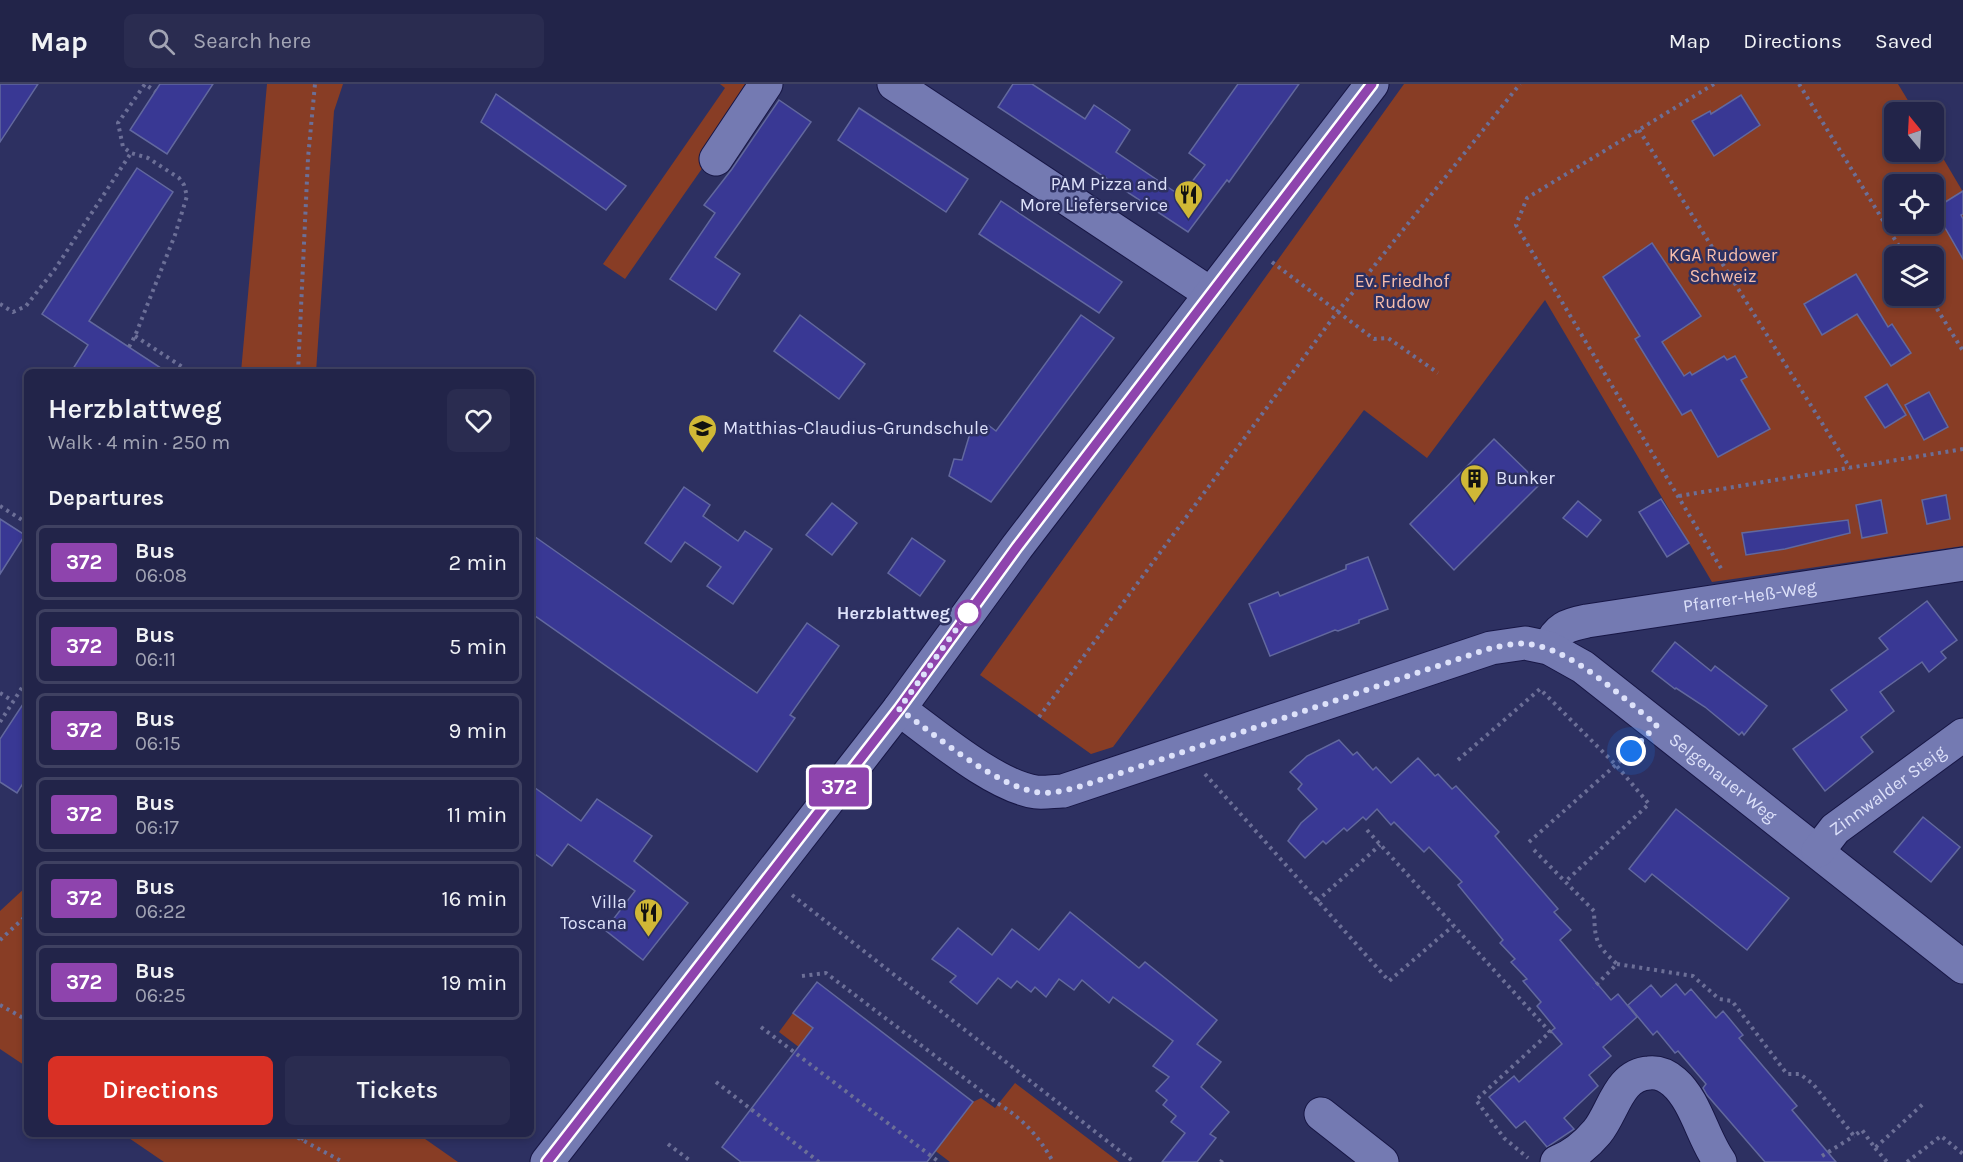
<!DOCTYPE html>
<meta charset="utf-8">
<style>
:root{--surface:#222449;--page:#2a2c50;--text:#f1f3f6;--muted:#a2a4b4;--line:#3f4161;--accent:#d93025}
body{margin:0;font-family:Karla,sans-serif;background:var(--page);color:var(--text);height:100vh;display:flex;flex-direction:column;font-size:22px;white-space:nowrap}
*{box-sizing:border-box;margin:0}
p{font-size:20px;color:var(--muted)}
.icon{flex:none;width:33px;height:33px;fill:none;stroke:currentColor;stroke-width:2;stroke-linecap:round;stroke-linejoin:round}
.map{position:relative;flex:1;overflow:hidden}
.panel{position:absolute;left:24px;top:285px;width:510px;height:768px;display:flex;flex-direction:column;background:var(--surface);border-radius:9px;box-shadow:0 3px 9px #0003,0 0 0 2px var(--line)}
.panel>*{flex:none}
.badge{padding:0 12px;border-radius:4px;font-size:21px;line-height:39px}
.needle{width:39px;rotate:342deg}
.fabs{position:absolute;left:1884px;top:18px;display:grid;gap:12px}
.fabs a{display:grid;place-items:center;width:60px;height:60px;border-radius:9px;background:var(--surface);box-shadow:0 3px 9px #0003,0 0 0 2px var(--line);font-size:30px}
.you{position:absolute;width:30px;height:30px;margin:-15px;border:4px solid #fff;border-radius:50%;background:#1a73e8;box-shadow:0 0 0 9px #1a73e833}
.map>.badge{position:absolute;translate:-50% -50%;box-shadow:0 0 0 3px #fff}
h2{padding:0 24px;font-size:22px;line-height:54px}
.round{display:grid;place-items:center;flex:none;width:63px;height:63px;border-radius:9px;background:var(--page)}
.summary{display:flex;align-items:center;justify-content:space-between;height:102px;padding:0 24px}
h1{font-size:28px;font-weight:600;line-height:45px}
.action{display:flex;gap:12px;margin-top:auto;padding:12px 24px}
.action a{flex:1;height:69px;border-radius:9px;background:var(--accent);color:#fff;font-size:24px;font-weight:600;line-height:69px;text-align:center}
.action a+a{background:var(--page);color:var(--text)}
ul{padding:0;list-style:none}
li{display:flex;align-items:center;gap:18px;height:75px;margin:0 12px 9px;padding:0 12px;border:3px solid var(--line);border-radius:9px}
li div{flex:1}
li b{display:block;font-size:22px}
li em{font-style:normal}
li .badge{min-width:66px;font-weight:700;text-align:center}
header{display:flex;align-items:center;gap:36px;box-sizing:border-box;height:84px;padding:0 30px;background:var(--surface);border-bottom:2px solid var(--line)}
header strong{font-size:28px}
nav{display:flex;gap:33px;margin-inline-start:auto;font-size:21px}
.search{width:420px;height:54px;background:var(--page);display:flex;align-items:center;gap:15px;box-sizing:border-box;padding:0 21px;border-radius:9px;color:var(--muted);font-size:22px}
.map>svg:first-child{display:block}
.green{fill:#883d25;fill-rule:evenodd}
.building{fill:#393894;stroke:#62689e;stroke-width:1.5}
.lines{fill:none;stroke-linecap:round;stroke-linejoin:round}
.minor-casing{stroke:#171645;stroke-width:35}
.path{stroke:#6c6f97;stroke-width:4;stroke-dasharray:3 4.5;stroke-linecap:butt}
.minor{stroke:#747ab2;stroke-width:33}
.line-casing{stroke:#fff;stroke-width:14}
.line{stroke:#8e44ad;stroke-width:9}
.walk{stroke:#dde1fa;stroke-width:6;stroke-dasharray:0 10.8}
.stop-dot{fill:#fff;stroke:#8e44ad;stroke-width:3}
.labels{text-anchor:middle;stroke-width:5;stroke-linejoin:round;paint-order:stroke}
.poi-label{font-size:18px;fill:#dde1fa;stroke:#2d3061;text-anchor:end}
.park-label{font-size:18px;fill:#f7beac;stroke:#2d3061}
.street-label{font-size:18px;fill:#dde1fa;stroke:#2d3061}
.stop-label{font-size:18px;font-weight:bold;fill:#dde1fa;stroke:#2d3061;text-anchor:end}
</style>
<header>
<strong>Map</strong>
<div class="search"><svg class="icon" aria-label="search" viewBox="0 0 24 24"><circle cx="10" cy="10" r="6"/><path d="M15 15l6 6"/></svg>Search here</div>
<nav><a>Map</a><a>Directions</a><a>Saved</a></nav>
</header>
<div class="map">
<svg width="1963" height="1078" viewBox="0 0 1963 1078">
<rect width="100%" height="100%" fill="#2d3061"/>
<!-- green -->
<g class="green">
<polygon points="267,0 343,0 334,27 316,288 241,288"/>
<polygon points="720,0 761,0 625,195 603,180 725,4"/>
<path d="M1404,0H1898L1915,28H1894V68H1934V59L1963,108V462L1712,498L1545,216L1427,374L1364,326L1113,663L1091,670L980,591ZM1894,100H1934V140H1894ZM1894,172H1934V212H1894Z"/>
<polygon points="27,802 27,983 0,965 0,827"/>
<polygon points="793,929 949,1049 973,1018 981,1014 995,1024 1015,999 1119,1078 950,1078 779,948"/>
<polygon points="123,1050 418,1050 458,1078 164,1078"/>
</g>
<!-- building -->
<g class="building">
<polygon points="0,0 38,0 0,58"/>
<polygon points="160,0 213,0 167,70 130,46"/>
<polygon points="1013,0 1032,0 1085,35 1094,21 1119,38 1130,46 1116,68 1181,112 1205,81 1189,69 1238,0 1299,0 1229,98 1227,96 1188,148 998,23"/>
<polygon points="496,10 626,102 606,126 481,38"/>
<polygon points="1741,11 1760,41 1714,72 1692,37 1710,27 1711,30"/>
<polygon points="779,16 811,38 715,173 740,190 716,226 670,195 715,129 704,121 732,85"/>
<polygon points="859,24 968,95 946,128 838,56"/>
<polygon points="137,84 173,108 89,237 167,288 71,288 88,261 42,230"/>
<polygon points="1963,107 1963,130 1961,131 1963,135 1963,175 1944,142 1934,149 1934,125"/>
<polygon points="1001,117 1122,198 1099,229 979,150"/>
<polygon points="1652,159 1701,232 1662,258 1684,292 1690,288 1692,291 1724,272 1727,276 1735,272 1747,293 1741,296 1770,345 1718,373 1691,326 1682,331 1635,255 1640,252 1603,193"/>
<polygon points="1856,190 1888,243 1892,240 1911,269 1891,282 1857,230 1822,251 1804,220"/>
<polygon points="800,231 865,280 839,315 774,267"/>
<polygon points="1081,231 1114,254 991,418 949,392 954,375 962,376 971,346 984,346 988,341 996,347"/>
<polygon points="1887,300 1906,331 1885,344 1865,313"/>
<polygon points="1929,308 1948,343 1924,356 1905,321"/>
<polygon points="1494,355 1540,400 1454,486 1410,440"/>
<polygon points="684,403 710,421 703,432 738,457 745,447 772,465 733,520 707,502 721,483 685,458 671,478 645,459"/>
<polygon points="1946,411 1950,435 1927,440 1922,416"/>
<polygon points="1661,415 1689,459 1667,473 1639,428"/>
<polygon points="1881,416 1887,449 1862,454 1856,421"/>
<polygon points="1578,417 1601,436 1587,453 1563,434"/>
<polygon points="832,419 857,439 832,471 806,451"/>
<polygon points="0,435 25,451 0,490"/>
<polygon points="1848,436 1850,449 1785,465 1746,471 1742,449"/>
<polygon points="531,450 757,609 807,539 839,562 790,631 795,634 757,688 531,529"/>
<polygon points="912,454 945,477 920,512 888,489"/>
<polygon points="1368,473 1388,525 1359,536 1359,539 1338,547 1335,546 1270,572 1249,520 1278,508 1280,512 1346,485 1346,481"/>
<polygon points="1927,517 1957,556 1941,568 1946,574 1929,588 1922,578 1880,608 1894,627 1861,653 1873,668 1825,707 1793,665 1847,626 1831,606 1888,565 1879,554"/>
<polygon points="1675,558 1711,587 1715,582 1767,622 1744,651 1742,648 1739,651 1705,623 1676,604 1675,605 1652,587"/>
<polygon points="27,614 27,693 17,709 0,698 0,655"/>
<polygon points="1339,656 1353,671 1357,668 1373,686 1376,683 1391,699 1418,674 1435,692 1438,690 1452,705 1456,702 1499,748 1495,752 1558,825 1554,828 1571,846 1560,856 1611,916 1618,910 1637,933 1603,963 1611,972 1589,991 1598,1002 1564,1034 1574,1045 1547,1063 1525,1037 1516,1044 1489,1013 1514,992 1519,998 1562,960 1551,947 1555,944 1537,922 1541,918 1523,897 1527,895 1511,878 1515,875 1500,859 1503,856 1458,801 1462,798 1429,763 1424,768 1394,738 1391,741 1377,725 1366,736 1363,733 1347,747 1344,744 1326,760 1323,757 1305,774 1288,757 1301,739 1317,725 1298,705 1302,700 1290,688 1307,672"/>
<polygon points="531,701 581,737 597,715 652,752 634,777 688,819 643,876 605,846 635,807 568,760 552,782 531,767"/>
<polygon points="1676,725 1789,814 1747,866 1652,790 1645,798 1629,785"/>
<polygon points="1923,733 1960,763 1931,798 1894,768"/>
<polygon points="1070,828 1139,884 1145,878 1217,936 1197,960 1221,978 1201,1003 1229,1028 1210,1050 1216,1054 1197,1078 1162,1078 1185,1049 1171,1038 1176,1032 1163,1021 1167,1016 1156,1007 1169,993 1153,982 1173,957 1113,913 1109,919 1082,896 1074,906 1059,895 1046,913 1035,903 1031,908 1017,897 1011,904 998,894 977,920 950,898 956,892 932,875 958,844 992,871 1012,845 1039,866"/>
<polygon points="817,898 973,1018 927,1078 741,1078 722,1063 813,944 793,929"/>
<polygon points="1676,900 1685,911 1691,905 1716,934 1723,927 1743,951 1739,954 1797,1022 1792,1026 1836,1078 1765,1078 1707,1011 1703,1004 1706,1000 1678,967 1675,969 1657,947 1653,951 1628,921 1651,901 1661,913"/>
</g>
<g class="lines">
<defs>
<g id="minor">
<polyline points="894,0 1211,210"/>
<polyline points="716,75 766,0"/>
<path id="s1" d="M1549,564C1557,544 1567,541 1587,537L1963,480"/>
<path id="s2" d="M899,625C934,650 994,702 1036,708C1044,709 1055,707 1063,707L1491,564L1525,559L1549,564L1583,583L1963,883"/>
<path id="s3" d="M1818,767L1835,745L1963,651"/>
<polyline points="1321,1030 1382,1078"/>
<polyline points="547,1078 899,625 1017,463 1372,0"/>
<path d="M1557,1078C1573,1072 1586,1061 1597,1048C1614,1027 1618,991 1649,989C1658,988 1667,992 1674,998C1696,1017 1703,1055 1720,1078"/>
</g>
</defs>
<!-- minor casing -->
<use href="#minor" class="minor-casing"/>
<!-- path -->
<g class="path">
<polyline points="1714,0 1527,114 1516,141 1722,486"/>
<polyline points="1799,0 1905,172"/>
<polyline points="1639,46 1850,384"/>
<polyline points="1272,178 1374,255 1388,254 1438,289"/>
<polyline points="1929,212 1963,267"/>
<polyline points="0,220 13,228 26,222 55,185 131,69"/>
<polyline points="135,252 190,288"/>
<polyline points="129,263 135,252 175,151 187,112 184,101 179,94 148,74 131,69 123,63 118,39 145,0 155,7"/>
<polyline points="298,288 308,74 315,0"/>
<polyline points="1679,412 1963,365"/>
<polyline points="0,422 27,439"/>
<polyline points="0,609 13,617"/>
<polyline points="1039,633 1338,227 1520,0"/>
<polyline points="0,638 27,596"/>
<polyline points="1458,676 1540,605 1616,681 1649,720 1565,798"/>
<polyline points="1205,690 1389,897 1453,842"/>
<polyline points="1367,746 1550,948 1476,1016 1504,1054 1528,1074"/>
<polyline points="1529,758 1636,663"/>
<path d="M1534,766L1594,827C1595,856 1595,860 1617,880L1593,904"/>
<polyline points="792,811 1134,1078"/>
<polyline points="1317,817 1380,761"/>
<polyline points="0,856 27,831"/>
<polyline points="1617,880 1693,892 1719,915 1732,917 1787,990 1800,990 1813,1000 1854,1052 1862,1046 1875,1064 1923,1020"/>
<path d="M802,892L826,889L997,1019C1022,1034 1039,1052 1053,1078"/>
<polyline points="0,921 27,936"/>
<polyline points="761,943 939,1078"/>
<polyline points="716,998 819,1078"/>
<polyline points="291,1050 343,1078"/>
<polyline points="301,1056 304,1050"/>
<polyline points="668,1060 692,1078"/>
<polyline points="1875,1064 1887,1078"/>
<polyline points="1822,1072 1854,1052"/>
<polyline points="1221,1078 1222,1076"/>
<polyline points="1907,1078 1941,1052 1963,1070"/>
</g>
<!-- minor -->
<use href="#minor" class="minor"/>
</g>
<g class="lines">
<defs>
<polyline id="line" points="547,1078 899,625 1017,463 1372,0"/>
</defs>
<!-- line casing -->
<use href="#line" class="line-casing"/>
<!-- line -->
<use href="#line" class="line"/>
<!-- walk -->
<path class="walk" d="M968,529L899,625C934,650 994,701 1036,708C1052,711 1070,705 1085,701L1491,564C1503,562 1517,558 1528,560C1573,565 1622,614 1657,641L1631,667"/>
</g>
<!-- icons -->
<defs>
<symbol id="restaurant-pin" viewBox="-11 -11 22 30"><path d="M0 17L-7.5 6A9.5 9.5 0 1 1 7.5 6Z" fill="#d0b836" stroke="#2d3061"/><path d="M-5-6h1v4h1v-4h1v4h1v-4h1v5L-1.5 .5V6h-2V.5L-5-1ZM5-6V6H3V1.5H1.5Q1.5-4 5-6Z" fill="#111"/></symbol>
<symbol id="school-pin" viewBox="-11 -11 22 30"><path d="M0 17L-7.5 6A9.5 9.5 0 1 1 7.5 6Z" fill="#d0b836" stroke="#2d3061"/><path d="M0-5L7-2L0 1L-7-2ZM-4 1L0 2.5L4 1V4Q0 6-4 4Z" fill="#111"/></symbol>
<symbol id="building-pin" viewBox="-11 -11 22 30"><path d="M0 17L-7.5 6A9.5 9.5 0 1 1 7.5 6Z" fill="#d0b836" stroke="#2d3061"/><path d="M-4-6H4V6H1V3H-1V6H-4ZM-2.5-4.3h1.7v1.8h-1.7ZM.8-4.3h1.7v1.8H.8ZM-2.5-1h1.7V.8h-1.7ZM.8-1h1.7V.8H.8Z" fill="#111"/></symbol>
</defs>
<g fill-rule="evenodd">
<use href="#restaurant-pin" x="1172" y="94" width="33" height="45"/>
<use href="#school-pin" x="686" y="328" width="33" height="45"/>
<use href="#building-pin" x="1458" y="378" width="33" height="45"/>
<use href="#restaurant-pin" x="632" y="812" width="33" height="45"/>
</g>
<!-- markers -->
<circle class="stop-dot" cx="968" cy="529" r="12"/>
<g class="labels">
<!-- poi labels -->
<g class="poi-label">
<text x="1168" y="106">PAM Pizza and<tspan x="1168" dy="21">More Lieferservice</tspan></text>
<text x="723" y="350" text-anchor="start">Matthias-Claudius-Grundschule</text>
<text x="1496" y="400" text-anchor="start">Bunker</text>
<text x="627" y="824">Villa<tspan x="627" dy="21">Toscana</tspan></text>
</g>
<!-- park labels -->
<g class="park-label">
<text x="1723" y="177">KGA Rudower<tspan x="1723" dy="21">Schweiz</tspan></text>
<text x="1402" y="203">Ev. Friedhof<tspan x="1402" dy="21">Rudow</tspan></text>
</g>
<!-- street labels -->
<g class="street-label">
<text dy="6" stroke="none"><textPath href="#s1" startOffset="214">Pfarrer-Heß-Weg</textPath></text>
<text dy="6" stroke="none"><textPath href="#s2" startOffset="916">Selgenauer Weg</textPath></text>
<text dy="6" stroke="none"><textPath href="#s3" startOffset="93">Zinnwalder Steig</textPath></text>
</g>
<!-- stop labels -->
<g class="stop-label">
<text x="950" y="535">Herzblattweg</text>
</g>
</g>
</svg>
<div class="fabs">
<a><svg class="needle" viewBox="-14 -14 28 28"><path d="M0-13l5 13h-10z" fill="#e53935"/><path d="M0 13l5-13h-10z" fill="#a2a4b4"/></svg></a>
<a><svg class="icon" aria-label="locate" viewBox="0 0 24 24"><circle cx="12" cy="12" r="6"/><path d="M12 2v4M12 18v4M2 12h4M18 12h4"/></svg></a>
<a><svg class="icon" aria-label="layers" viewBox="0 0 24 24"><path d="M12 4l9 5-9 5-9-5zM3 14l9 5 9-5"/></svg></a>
</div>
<div class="you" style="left:1631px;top:667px"></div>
<b class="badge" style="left:839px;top:703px;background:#8e44ad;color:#fff">372</b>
<section class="panel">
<div class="summary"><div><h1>Herzblattweg</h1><p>Walk · 4 min · 250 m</p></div><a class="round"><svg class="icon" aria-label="heart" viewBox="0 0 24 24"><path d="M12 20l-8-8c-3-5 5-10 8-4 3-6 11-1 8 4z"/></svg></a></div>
<h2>Departures</h2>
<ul>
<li><span class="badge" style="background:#8e44ad;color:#fff">372</span><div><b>Bus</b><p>06:08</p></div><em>2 min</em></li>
<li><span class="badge" style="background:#8e44ad;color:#fff">372</span><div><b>Bus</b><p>06:11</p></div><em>5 min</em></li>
<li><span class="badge" style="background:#8e44ad;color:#fff">372</span><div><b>Bus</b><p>06:15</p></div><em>9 min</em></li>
<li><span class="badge" style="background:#8e44ad;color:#fff">372</span><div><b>Bus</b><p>06:17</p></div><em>11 min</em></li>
<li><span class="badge" style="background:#8e44ad;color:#fff">372</span><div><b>Bus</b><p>06:22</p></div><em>16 min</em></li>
<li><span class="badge" style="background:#8e44ad;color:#fff">372</span><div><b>Bus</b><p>06:25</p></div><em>19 min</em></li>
</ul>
<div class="action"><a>Directions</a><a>Tickets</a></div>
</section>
</div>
